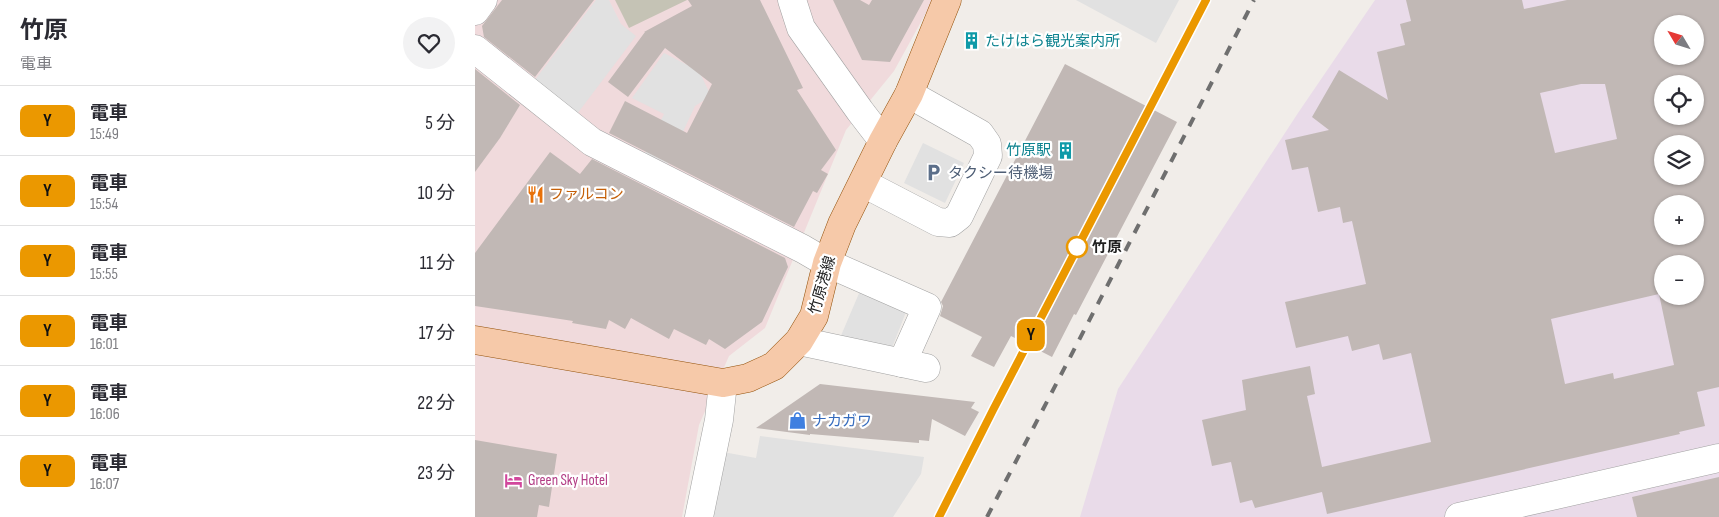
<!DOCTYPE html>
<html lang="ja">
<meta charset="utf-8">
<style>
:root{--surface:#fff;--page:#f2f2f3;--text:#2b2b33;--muted:#7c7c81;--line:#e1e1e2}
body{margin:0;font-family:"Sofia Sans Condensed","Noto Sans JP",sans-serif;background:var(--page);color:var(--text);height:100vh;display:flex;flex-direction:column;font-size:19px;white-space:nowrap}
*{box-sizing:border-box;margin:0}
p{font-size:16px;color:var(--muted)}
.icon{flex:none;width:28px;height:28px;fill:none;stroke:currentColor;stroke-width:2;stroke-linecap:round;stroke-linejoin:round}
.map{position:relative;flex:1;overflow:hidden}
.side{display:flex;flex-direction:column;background:var(--surface);width:475px}
.side>*{flex:none}
.badge{padding:0 10px;border-radius:8px;font-size:18px;line-height:32px}
.needle{width:32px;rotate:308deg}
.controls{position:absolute;left:1179px;top:15px;display:grid;gap:10px}
.controls a{display:grid;place-items:center;width:50px;height:50px;border-radius:50%;background:var(--surface);box-shadow:0 1px 4px #0004;font-size:25px}
.map>.badge{position:absolute;translate:-50% -50%;box-shadow:0 0 0 2px #fff}
.round{display:grid;place-items:center;flex:none;width:52px;height:52px;border-radius:26px;background:var(--page)}
.overview{display:flex;align-items:center;justify-content:space-between;height:85px;padding:0 20px}
h1{font-size:24px;font-weight:700;line-height:38px}
ul{padding:0;list-style:none}
li{display:flex;align-items:center;gap:15px;height:70px;padding:0 20px;border-top:1px solid var(--line)}
li div{flex:1}
li b{display:block;font-size:19px}
li em{font-style:normal}
li .badge{min-width:55px;font-weight:700;text-align:center}
main{display:flex;flex:1;min-height:0}
.map>svg:first-child{display:block}
.commercial{fill:#f0dadc}
.industrial{fill:#e9dbe9;fill-rule:evenodd}
.construction{fill:#c5c3b5}
.parking{fill:#e1e1e1}
.building{fill:#c1b8b5;fill-rule:evenodd}
.lines{fill:none;stroke-linecap:round;stroke-linejoin:round}
.minor-casing{stroke:#a2a2a2;stroke-width:29}
.major-casing{stroke:#94520b;stroke-width:29}
.minor{stroke:#fff;stroke-width:28}
.major{stroke:#f6c9a9;stroke-width:28}
.rail{stroke:#6f6f6f;stroke-width:4;stroke-dasharray:10 10;stroke-linecap:butt}
.line-casing{stroke:#fff;stroke-width:11}
.line{stroke:#eb9800;stroke-width:8}
.stop-dot{fill:#fff;stroke:#eb9800;stroke-width:2.5}
.labels{text-anchor:middle;stroke-width:4.5;stroke-linejoin:round;paint-order:stroke}
.culture-label{font-size:15px;fill:#0d838f;stroke:#fff;text-anchor:start}
.service-label{font-size:15px;fill:#4e5e75;stroke:#fff;text-anchor:start}
.food-label{font-size:15px;fill:#c56008;stroke:#fff;text-anchor:start}
.stop-label{font-size:15px;font-weight:bold;fill:#212121;stroke:#fff;text-anchor:start}
.street-label{font-size:15px;fill:#212121;stroke:#fff}
.shop-label{font-size:15px;fill:#366cbe;stroke:#fff;text-anchor:start}
.hotel-label{font-size:15px;fill:#b23c85;stroke:#fff;text-anchor:start}
</style>
<main>
<section class="side">
<div class="overview"><div><h1>竹原</h1><p>電車</p></div><a class="round"><svg class="icon" aria-label="heart" viewBox="0 0 24 24"><path d="M12 20l-8-8c-3-5 5-10 8-4 3-6 11-1 8 4z"/></svg></a></div>
<ul>
<li><span class="badge" style="background:#eb9800;color:#111">Y</span><div><b>電車</b><p>15:49</p></div><em>5 分</em></li>
<li><span class="badge" style="background:#eb9800;color:#111">Y</span><div><b>電車</b><p>15:54</p></div><em>10 分</em></li>
<li><span class="badge" style="background:#eb9800;color:#111">Y</span><div><b>電車</b><p>15:55</p></div><em>11 分</em></li>
<li><span class="badge" style="background:#eb9800;color:#111">Y</span><div><b>電車</b><p>16:01</p></div><em>17 分</em></li>
<li><span class="badge" style="background:#eb9800;color:#111">Y</span><div><b>電車</b><p>16:06</p></div><em>22 分</em></li>
<li><span class="badge" style="background:#eb9800;color:#111">Y</span><div><b>電車</b><p>16:07</p></div><em>23 分</em></li>
</ul>
</section>
<div class="map">
<svg width="1244" height="517" viewBox="0 0 1244 517">
<rect width="100%" height="100%" fill="#f1ede9"/>
<!-- commercial -->
<polygon class="commercial" points="0,0 458,0 419,71 371,130 290,328 254,356 224,425 207,517 0,517"/>
<!-- industrial -->
<path class="industrial" d="M900,0H1244V517H605L643,389L823,113ZM1188,24H1220V56H1188ZM1188,84H1220V116H1188ZM1188,144H1220V176H1188ZM1188,204H1220V236H1188ZM1188,264H1220V296H1188Z"/>
<!-- construction -->
<polygon class="construction" points="140,0 212,0 154,28"/>
<!-- parking -->
<g class="parking">
<polygon points="121,0 134,0 146,24 161,36 102,114 59,81"/>
<polygon points="601,0 704,0 681,43"/>
<polygon points="189,53 224,71 236,96 220,106 193,164 170,153 189,114 157,98"/>
<polygon points="448,143 489,163 470,203 429,183"/>
<polygon points="385,291 431,312 413,358 362,345"/>
<polygon points="285,436 449,457 446,474 418,517 236,517 248,452 281,458"/>
</g>
<!-- building -->
<g class="building">
<polygon points="27,0 119,0 60,77 9,37 7,26"/>
<polygon points="213,0 285,0 328,88 322,90 361,150 346,170 353,174 342,193 338,191 319,227 134,133 150,101 212,133 237,84 190,48 153,97 133,82 170,32 169,32 217,6"/>
<polygon points="358,0 385,0 394,5 397,0 449,0 415,62 387,60"/>
<path d="M931,0H1047L1049,9L1092,0H1244V387L1222,392L1230,426L1204,432L1205,434L852,514L847,492L780,508L777,500L765,503L756,462L737,466L727,420L771,410L767,380L835,366L840,394L832,396L847,467L956,442L936,353L908,360L904,344L877,351L873,336L821,348L810,302L891,284L877,221L868,223L865,207L843,212L833,167L817,170L810,140L854,130L837,117L864,70L913,100L902,52L930,45L925,24L936,21ZM1188,24H1220V56H1188ZM1106,84H1130L1142,139L1080,153L1065,93ZM1188,84H1220V116H1188ZM1188,144H1220V176H1188ZM1188,204H1220V236H1188ZM1188,264H1220V296H1188ZM1184,294L1199,365L1139,379L1138,373L1090,384L1076,319Z"/>
<polygon points="590,64 702,122 601,315 599,314 577,357 536,336 519,367 496,356 507,337 465,316 468,306 466,302"/>
<polygon points="0,69 45,105 25,138 0,172"/>
<polygon points="75,152 105,174 117,159 310,258 313,267 287,322 250,349 234,339 231,345 199,329 194,339 156,318 150,329 134,320 131,329 97,323 98,321 0,306 0,253"/>
<polygon points="345,384 500,402 496,408 504,412 490,436 457,419 454,441 444,440 444,443 335,434 335,435 281,428"/>
<polygon points="0,440 82,454 74,507 64,505 62,517 0,517"/>
<polygon points="1244,477 1244,517 1162,517 1157,497"/>
</g>
<g class="lines">
<defs>
<g id="minor">
<polyline points="317,0 326,28 385,111 408,141"/>
<polyline points="0,11 8,0"/>
<polyline points="0,49 117,142 328,249 352,263 452,307 427,363"/>
<polyline points="388,183 463,222 475,223 484,216 513,156 512,144 505,134 434,94"/>
<polyline points="324,341 451,368"/>
<polyline points="224,517 244,420 248,383"/>
<polyline points="984,517 1244,458"/>
</g>
<polyline id="major" points="0,340 248,383 273,378 299,366 324,341 339,316 352,263 367,224 408,141 434,94 472,0"/>
</defs>
<!-- minor casing -->
<use href="#minor" class="minor-casing"/>
<!-- major casing -->
<use href="#major" class="major-casing"/>
<!-- minor -->
<use href="#minor" class="minor"/>
<!-- major -->
<use href="#major" class="major"/>
<!-- rail -->
<g class="rail">
<polyline points="464,517 501,443 731,0"/>
<polyline points="512,517 642,267 779,0"/>
</g>
</g>
<g class="lines">
<defs>
<polyline id="line" points="464,517 518,410 731,0"/>
</defs>
<!-- line casing -->
<use href="#line" class="line-casing"/>
<!-- line -->
<use href="#line" class="line"/>
</g>
<!-- icons -->
<defs>
<symbol id="building-bare" viewBox="-9 -9 18 18"><path d="M-4-6H4V6H1V3H-1V6H-4ZM-2.5-4.3h1.7v1.8h-1.7ZM.8-4.3h1.7v1.8H.8ZM-2.5-1h1.7V.8h-1.7ZM.8-1h1.7V.8H.8Z" fill="#0f9aa8" stroke="#fff" stroke-width="2.5" paint-order="stroke"/></symbol>
<symbol id="parking-bare" viewBox="-9 -9 18 18"><path d="M-3.5-5.5H1a3.5 3.5 0 0 1 0 7H-1V5.5H-3.5ZM-1-3.4V-.6H.8a1.4 1.4 0 0 0 0-2.8Z" fill="#5c6f8a" stroke="#fff" stroke-width="2.5" paint-order="stroke"/></symbol>
<symbol id="restaurant-bare" viewBox="-9 -9 18 18"><path d="M-5-6h1v4h1v-4h1v4h1v-4h1v5L-1.5 .5V6h-2V.5L-5-1ZM5-6V6H3V1.5H1.5Q1.5-4 5-6Z" fill="#e8710a" stroke="#fff" stroke-width="2.5" paint-order="stroke"/></symbol>
<symbol id="shop-bare" viewBox="-9 -9 18 18"><path d="M-5-2.5h2.3a2.7 3.5 0 0 1 5.4 0H5L5.5 6h-11ZM-1.5-2.5h3a1.5 2.3 0 0 0-3 0Z" fill="#3f7fe0" stroke="#fff" stroke-width="2.5" paint-order="stroke"/></symbol>
<symbol id="hotel-bare" viewBox="-9 -9 18 18"><path d="M-6-4.5h1.5V1H6V5H4.5V3h-9V5H-6ZM-4 0a1.8 1.8 0 1 1 3.6 0ZM.5 0V-2.5h3Q6-2.5 6 0Z" fill="#d1479c" stroke="#fff" stroke-width="2.5" paint-order="stroke"/></symbol>
</defs>
<g fill-rule="evenodd">
<use href="#building-bare" x="484" y="28" width="25" height="25"/>
<use href="#building-bare" x="578" y="138" width="25" height="25"/>
<use href="#parking-bare" x="446" y="160" width="25" height="25"/>
<use href="#restaurant-bare" x="48" y="182" width="25" height="25"/>
<use href="#shop-bare" x="310" y="408" width="25" height="25"/>
<use href="#hotel-bare" x="26" y="468" width="25" height="25"/>
</g>
<!-- markers -->
<circle class="stop-dot" cx="602" cy="247" r="10"/>
<g class="labels">
<!-- culture labels -->
<g class="culture-label">
<text x="510" y="46">たけはら観光案内所</text>
<text x="576" y="155" text-anchor="end">竹原駅</text>
</g>
<!-- service labels -->
<g class="service-label">
<text x="473" y="178">タクシー待機場</text>
</g>
<!-- food labels -->
<g class="food-label">
<text x="74" y="199">ファルコン</text>
</g>
<!-- stop labels -->
<g class="stop-label">
<text x="617" y="252">竹原</text>
</g>
<!-- street labels -->
<g class="street-label">
<text transform="translate(347 285) rotate(-74)" y="5">竹原港線</text>
</g>
<!-- shop labels -->
<g class="shop-label">
<text x="337" y="426">ナカガワ</text>
</g>
<!-- hotel labels -->
<g class="hotel-label">
<text x="53" y="485">Green Sky Hotel</text>
</g>
</g>
</svg>
<div class="controls">
<a><svg class="needle" viewBox="-14 -14 28 28"><path d="M0-13l5 13h-10z" fill="#e53935"/><path d="M0 13l5-13h-10z" fill="#7c7c81"/></svg></a>
<a><svg class="icon" aria-label="locate" viewBox="0 0 24 24"><circle cx="12" cy="12" r="6"/><path d="M12 2v4M12 18v4M2 12h4M18 12h4"/></svg></a>
<a><svg class="icon" aria-label="layers" viewBox="0 0 24 24"><path d="M12 4l9 5-9 5-9-5zM3 14l9 5 9-5"/></svg></a>
<a>+</a>
<a>−</a>
</div>
<b class="badge" style="left:556px;top:335px;background:#eb9800;color:#111">Y</b>
</div>
</main>
